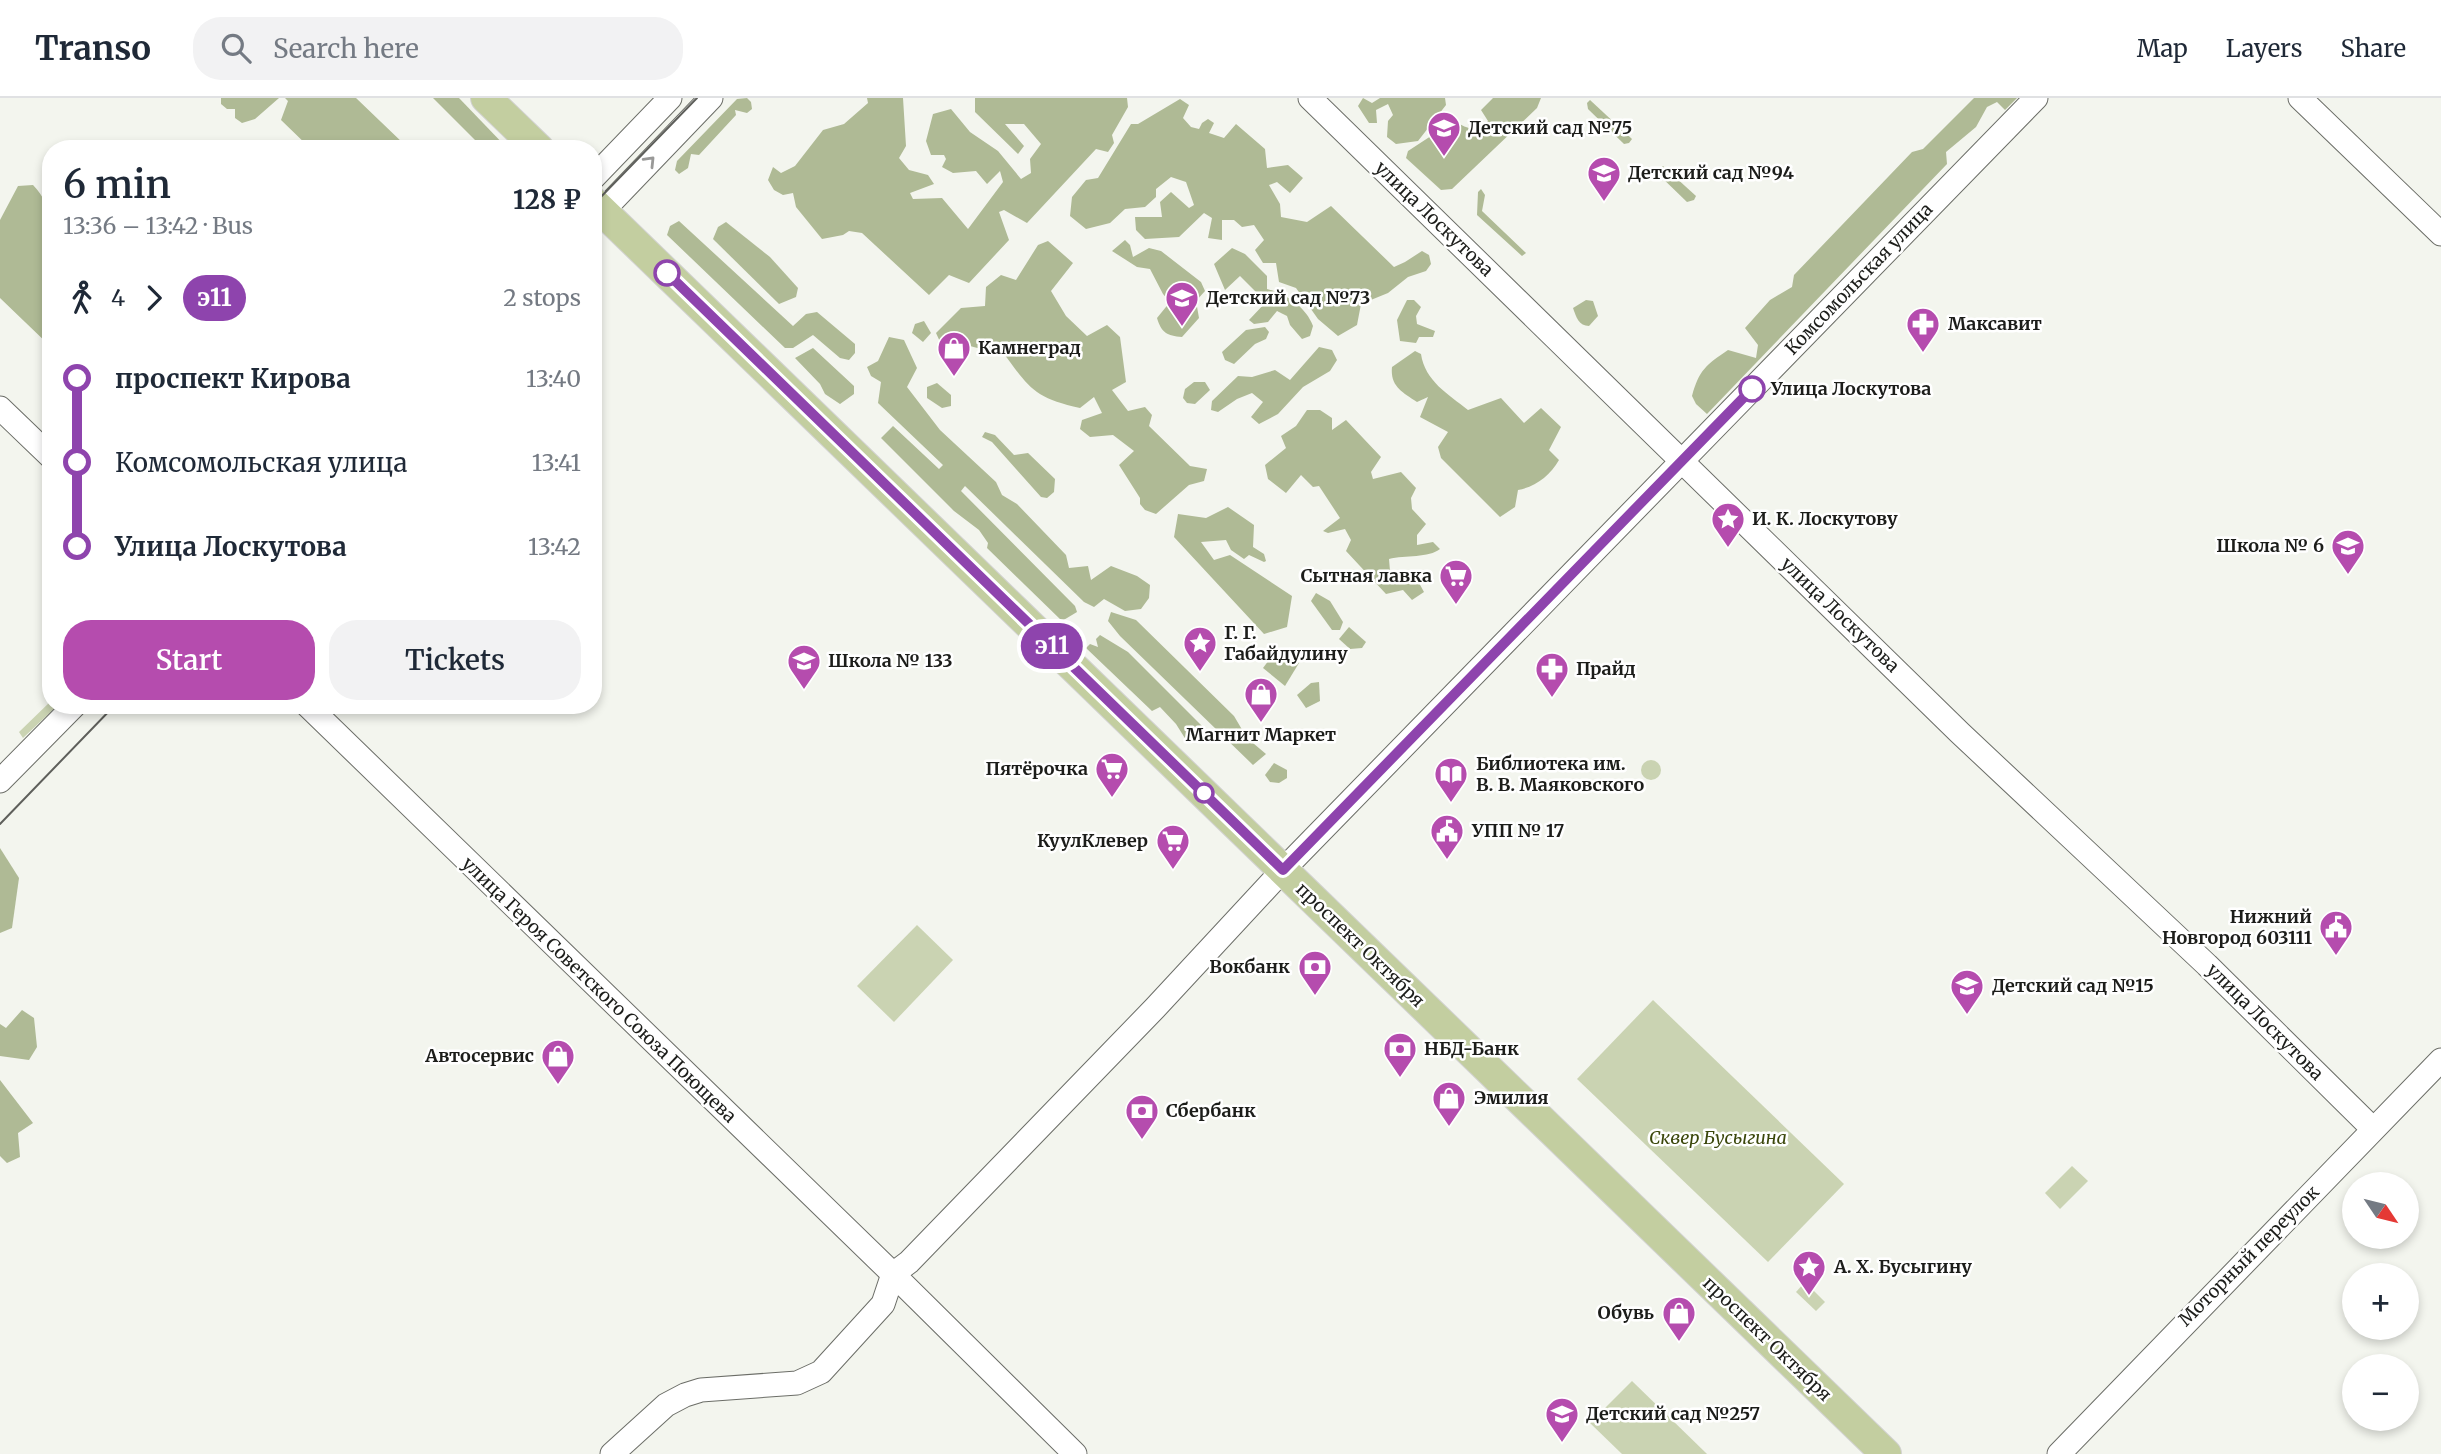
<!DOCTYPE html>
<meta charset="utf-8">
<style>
:root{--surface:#fff;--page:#f2f2f3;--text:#1f2937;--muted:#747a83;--line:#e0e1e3;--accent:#b54cae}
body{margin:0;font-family:Merriweather,serif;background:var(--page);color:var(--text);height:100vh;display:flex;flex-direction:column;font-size:26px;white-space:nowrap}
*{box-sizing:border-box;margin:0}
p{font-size:23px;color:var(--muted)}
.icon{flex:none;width:38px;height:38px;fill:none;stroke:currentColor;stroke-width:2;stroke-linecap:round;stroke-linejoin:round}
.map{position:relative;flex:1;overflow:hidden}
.sheet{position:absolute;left:42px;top:42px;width:560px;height:574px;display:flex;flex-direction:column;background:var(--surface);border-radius:28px;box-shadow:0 4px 10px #0003}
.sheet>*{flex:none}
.badge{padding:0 14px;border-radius:23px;font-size:24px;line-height:46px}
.needle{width:46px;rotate:125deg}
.fabs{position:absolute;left:2342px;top:1074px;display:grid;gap:14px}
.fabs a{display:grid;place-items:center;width:77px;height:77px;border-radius:50%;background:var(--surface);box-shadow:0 4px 10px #0003;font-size:35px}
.map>.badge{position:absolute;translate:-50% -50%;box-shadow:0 0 0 4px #fff}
.legs{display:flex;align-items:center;gap:10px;height:77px;padding:0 21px;font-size:23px}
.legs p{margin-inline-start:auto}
.headline{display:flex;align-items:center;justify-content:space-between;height:119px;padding:0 21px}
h1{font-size:38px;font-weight:600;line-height:52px}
.button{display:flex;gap:14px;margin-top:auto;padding:14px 21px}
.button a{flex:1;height:80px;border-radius:28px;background:var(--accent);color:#fff;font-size:28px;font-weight:600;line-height:80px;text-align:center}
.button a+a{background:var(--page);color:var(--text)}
ul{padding:0 21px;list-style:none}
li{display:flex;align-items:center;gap:24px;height:84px;font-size:26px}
li i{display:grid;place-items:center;width:10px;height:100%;margin:0 9px;background:currentColor}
li i::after{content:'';width:18px;height:18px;margin:-9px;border:5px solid;border-radius:50%;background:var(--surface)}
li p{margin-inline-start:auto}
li:first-child i{background:linear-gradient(#0000 50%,currentColor 0)}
li:last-child i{background:linear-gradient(currentColor 50%,#0000 0)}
header{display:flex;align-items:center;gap:42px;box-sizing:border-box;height:98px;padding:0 35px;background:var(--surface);border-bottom:2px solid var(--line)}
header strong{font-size:33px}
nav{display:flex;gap:38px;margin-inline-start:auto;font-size:24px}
.search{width:490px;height:63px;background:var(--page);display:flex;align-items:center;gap:18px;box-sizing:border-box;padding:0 24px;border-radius:28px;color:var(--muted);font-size:26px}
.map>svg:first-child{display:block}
.green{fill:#cad3b2}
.forest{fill:#afba95}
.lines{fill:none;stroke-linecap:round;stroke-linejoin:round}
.minor-casing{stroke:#6b6d67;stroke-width:25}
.major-casing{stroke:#d2d2d1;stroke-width:32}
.minor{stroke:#fff;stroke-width:23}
.major{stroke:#c3cea0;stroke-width:30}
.tram{stroke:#5e5f5b;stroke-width:2}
.oneway{stroke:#999998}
.line-1-casing{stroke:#fff;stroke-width:16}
.line-1{stroke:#8e44ad;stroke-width:10}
.stop-1-dot{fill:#fff;stroke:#8e44ad;stroke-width:3.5}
.labels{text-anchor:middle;stroke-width:5;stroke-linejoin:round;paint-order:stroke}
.poi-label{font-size:18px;font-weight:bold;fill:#1c1d1a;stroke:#fff;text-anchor:start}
.street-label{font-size:18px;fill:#1c1d1a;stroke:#fff}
.stop-label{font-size:18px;font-weight:bold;fill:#1c1d1a;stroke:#fff;text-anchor:start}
.park-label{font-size:18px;font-style:italic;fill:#3b470b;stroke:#fff}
</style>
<header>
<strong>Transo</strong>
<div class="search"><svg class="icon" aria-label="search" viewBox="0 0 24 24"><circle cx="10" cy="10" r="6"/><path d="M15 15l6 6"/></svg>Search here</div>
<nav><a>Map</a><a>Layers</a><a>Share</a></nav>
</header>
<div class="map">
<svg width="2441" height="1356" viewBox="0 0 2441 1356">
<rect width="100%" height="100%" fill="#f3f5ee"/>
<!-- green -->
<g class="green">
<polygon points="51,603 51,607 58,607 23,640 19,634"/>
<circle cx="1651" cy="672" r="10"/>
<polygon points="917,827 953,862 894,924 857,888"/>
<polygon points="1653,902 1844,1086 1768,1164 1577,981"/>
<polygon points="2072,1068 2088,1083 2060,1111 2045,1095"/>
<polygon points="1805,1184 1825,1204 1816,1213 1796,1194"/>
<polygon points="1632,1283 1707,1356 1622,1356 1590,1325"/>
</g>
<!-- forest -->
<g class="forest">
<polygon points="221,0 279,0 255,21 242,25 235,20 235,11 227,11 221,6"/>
<polygon points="285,0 356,0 405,47 402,51 311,51 281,22 288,3"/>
<polygon points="433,0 459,0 508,51 484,51"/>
<polygon points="747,0 751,4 752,11 747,15 735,12 736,17 699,57 691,56 688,70 679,76 675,72 677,63 737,1"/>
<polygon points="867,0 903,0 906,48 899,60 909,72 928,77 934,86 910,95 913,101 942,100 968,131 1003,84 1000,73 987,86 976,73 953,75 942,69 946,61 944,57 931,57 926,43 933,16 951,11 970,34 998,53 1021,81 1031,75 1030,61 1041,46 1024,26 1005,26 1024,48 1018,56 975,14 975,0 1127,0 1128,9 1112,37 1114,45 1108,54 1096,51 1027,125 1004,112 999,114 1009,142 969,185 949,177 929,197 862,135 849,133 843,137 822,141 796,109 793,95 783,97 774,92 768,82 773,69 781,75 795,68 823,32 844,26 868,5"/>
<polygon points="1363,0 1372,5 1380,0 1445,0 1446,7 1418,43 1396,46 1387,39 1388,23 1393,17 1388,6 1376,12 1377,25 1369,25 1358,8"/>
<path d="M1493,0H1541L1537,10L1452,91L1441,92L1406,60L1408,53L1454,23C1468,31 1476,35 1488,23L1481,12Z"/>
<path d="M1974,0H2017L2005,12L1997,4L1987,9L1976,29L1946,54L1947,66L1707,316L1696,306L1692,298C1699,272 1706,267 1728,252L1756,260L1758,247L1745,230L1770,202L1792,189L1794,177L1912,54L1923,51Z"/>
<polygon points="1180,1 1189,7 1183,20 1191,29 1199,31 1202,25 1208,21 1214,25 1209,35 1224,40 1236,26 1265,51 1267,70 1288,67 1303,80 1290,95 1277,84 1269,87 1280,106 1281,119 1307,124 1331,108 1394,169 1405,164 1422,153 1429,157 1431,166 1426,173 1408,179 1388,195 1361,206 1357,227 1338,238 1318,221 1296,190 1279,184 1276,165 1263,165 1255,152 1264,142 1254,127 1242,129 1234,122 1222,122 1222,142 1208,140 1212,120 1204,115 1179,139 1145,141 1136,132 1135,119 1162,119 1160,104 1171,94 1189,110 1194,107 1186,84 1171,79 1156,91 1156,99 1145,109 1125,111 1110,125 1086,131 1070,118 1072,99 1086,82 1098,80 1131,26 1138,26"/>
<polygon points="1590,2 1632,41 1629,45 1624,46 1588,11 1587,5"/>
<polygon points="1663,68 1696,98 1694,102 1687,104 1656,74"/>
<path d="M33,87C49,104 56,125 45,145L51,151V249L0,200V122L18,88Z"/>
<polygon points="1481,91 1485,97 1482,113 1526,155 1522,158 1477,117 1478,94"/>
<polygon points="679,123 793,228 806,216 817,214 855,246 855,255 849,262 840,260 813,237 793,250 785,250 667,137 670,128"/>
<polygon points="726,124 770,159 798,190 796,199 779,206 713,141 718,129"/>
<path d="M1125,142L1130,147L1133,159L1149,150L1161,153L1201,184L1205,193L1196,203L1199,220L1182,239C1167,238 1161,234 1157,220L1170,204L1163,196L1150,171L1137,169L1112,153Z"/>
<path d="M1048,143L1073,165L1051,193L1066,218L1087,238L1107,227L1120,239L1126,284L1112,292L1128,313L1145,309L1152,317L1149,328L1190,368L1207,371L1204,383L1189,387L1156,416L1145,412L1140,406V400L1119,367L1134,353L1113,337L1090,339L1080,331L1082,322L1102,315L1094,299L1080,310C1034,300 1029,290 1002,253H989L966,247L948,261L936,235L961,210L985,208L986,189L1001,177L1016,182L1038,147Z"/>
<path d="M1232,150L1245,156L1267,178V191C1286,196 1306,209 1313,228L1310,238L1302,241L1290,227L1287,218L1277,213L1268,224L1254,226L1249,222L1266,204L1240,178L1225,192L1214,166Z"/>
<polygon points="1407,202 1414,202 1421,209 1416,218 1417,226 1435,233 1433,239 1419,239 1416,245 1400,243 1397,222"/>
<path d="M1586,202L1593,203L1598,218L1589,228C1579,228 1576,219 1573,210Z"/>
<polygon points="924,223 931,235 923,244 912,235 915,226"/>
<polygon points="1265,229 1269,234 1266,241 1255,246 1234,266 1225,262 1222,254 1246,232"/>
<polygon points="889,239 904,242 917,270 907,289 940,332 996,384 1002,397 1017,406 1066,457 1069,470 1088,468 1091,482 1111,468 1137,478 1150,487 1149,500 1141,511 1125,513 1104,501 1094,509 1084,504 965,388 961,393 1075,508 1077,514 1062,523 987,450 988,445 979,432 954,413 881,340 893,328 939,371 943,367 878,305 881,284 871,278 867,269 878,263"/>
<polygon points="1319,249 1332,252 1337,262 1330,273 1303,289 1278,316 1259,326 1251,319 1263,304 1252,295 1237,301 1218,314 1211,312 1212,303 1238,278 1252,279 1275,272 1290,282"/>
<polygon points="813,250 854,288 854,296 840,306 825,296 820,286 795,260"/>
<path d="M1415,253L1421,256C1425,283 1448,296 1468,312L1501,300L1524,325L1541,310L1561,329L1549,352L1559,362C1550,378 1535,389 1518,392L1515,409L1500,419L1441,360L1438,349L1448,334L1420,319L1428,299L1417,304C1402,294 1390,288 1392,269Z"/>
<polygon points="1194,284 1205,284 1210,292 1195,306 1187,305 1183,300 1185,291"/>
<polygon points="937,285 951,297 951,308 942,310 927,300 927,289"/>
<path d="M1307,312H1320L1332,320V332L1346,322L1381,359L1371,374L1373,381L1401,374L1416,390L1411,400L1412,411L1426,426L1417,437V447L1433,444L1440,451C1429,460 1405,457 1389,461L1391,485L1413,474L1424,494L1412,502L1403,492L1386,496L1346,453L1351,442L1345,431L1328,435L1323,433L1340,420L1319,388L1313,389L1301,377L1286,395L1268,381L1265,367L1286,350L1281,338L1296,328Z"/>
<polygon points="985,334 995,337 1014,357 1028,355 1055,381 1054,394 1047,400 1041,399 992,344 982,339"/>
<polygon points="1228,409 1254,427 1253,449 1264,456 1266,463 1264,464 1249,457 1244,461 1231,452 1226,442 1201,444 1214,462 1230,457 1292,498 1287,529 1264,536 1174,439 1178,416 1206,420"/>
<polygon points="1316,495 1330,503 1343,524 1340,532 1332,532 1311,503"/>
<polygon points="1111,514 1136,522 1234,618 1247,640 1266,656 1253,667 1120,538 1108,523"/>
<polygon points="1349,529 1366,544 1362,550 1350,551 1339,541"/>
<polygon points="1100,537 1128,554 1208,634 1211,640 1206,644 1188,645 1176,626 1160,609 1152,613 1086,550 1090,546 1098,549 1096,541"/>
<polygon points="1287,557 1299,565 1285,588 1263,570 1269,562"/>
<polygon points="1319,584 1320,603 1306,610 1297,597 1311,585"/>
<polygon points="1274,665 1287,672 1287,680 1279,685 1270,684 1265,677"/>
<polygon points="0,750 19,780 12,830 0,835"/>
<polygon points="22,912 34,920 37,949 29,962 0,958 0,926 6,930"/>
<polygon points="0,982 33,1025 18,1035 20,1059 7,1065 0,1058"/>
</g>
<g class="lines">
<defs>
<g id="minor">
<polyline points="1310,0 1960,635 2207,867 2373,1031"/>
<polyline points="2300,0 2441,136"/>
<polyline points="593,80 670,0"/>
<polyline points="593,123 711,0"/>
<polyline points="0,310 51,359"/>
<polyline points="307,607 893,1176 1075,1356"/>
<polyline points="0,683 75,607"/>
<polyline points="612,1356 666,1307 685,1297 701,1292 797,1285 821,1274 883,1206 893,1176 909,1164 1155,910 1283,772 2036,0"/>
<polyline points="2059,1356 2441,962"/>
</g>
<g id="major">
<polyline points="486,0 539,51"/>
<polyline points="593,104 1886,1356"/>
</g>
</defs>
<!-- minor casing -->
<use href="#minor" class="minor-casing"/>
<!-- major casing -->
<use href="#major" class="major-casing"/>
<!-- minor -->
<use href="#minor" class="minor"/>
<!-- major -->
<use href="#major" class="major"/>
<!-- tram -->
<g class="tram">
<polyline points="593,107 697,0"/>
<polyline points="0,726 115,607"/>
</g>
</g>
<!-- one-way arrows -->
<defs><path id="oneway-chevron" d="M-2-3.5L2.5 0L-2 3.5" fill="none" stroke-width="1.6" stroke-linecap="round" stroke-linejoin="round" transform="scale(1.75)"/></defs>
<use class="oneway" href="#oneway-chevron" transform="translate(650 63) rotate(-46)"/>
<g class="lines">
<defs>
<polyline id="line-1" points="667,175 1283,772 1752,291"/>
</defs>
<!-- line-1 casing -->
<use href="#line-1" class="line-1-casing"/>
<!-- line-1 -->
<use href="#line-1" class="line-1"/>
</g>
<!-- icons -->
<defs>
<symbol id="school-pin" viewBox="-11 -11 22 30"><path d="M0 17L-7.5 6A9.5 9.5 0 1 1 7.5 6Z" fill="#b54cae" stroke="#fff"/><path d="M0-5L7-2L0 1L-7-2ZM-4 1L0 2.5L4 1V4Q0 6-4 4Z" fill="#fff"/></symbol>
<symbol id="pharmacy-pin" viewBox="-11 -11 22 30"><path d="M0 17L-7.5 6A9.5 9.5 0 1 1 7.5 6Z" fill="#b54cae" stroke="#fff"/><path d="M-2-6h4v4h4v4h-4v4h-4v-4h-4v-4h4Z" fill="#fff"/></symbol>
<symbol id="shop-pin" viewBox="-11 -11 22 30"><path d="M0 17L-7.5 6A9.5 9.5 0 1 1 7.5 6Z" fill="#b54cae" stroke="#fff"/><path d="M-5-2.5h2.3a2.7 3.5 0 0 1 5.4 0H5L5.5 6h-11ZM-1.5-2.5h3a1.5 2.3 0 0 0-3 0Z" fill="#fff"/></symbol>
<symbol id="sight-pin" viewBox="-11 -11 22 30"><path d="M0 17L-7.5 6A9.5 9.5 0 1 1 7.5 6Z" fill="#b54cae" stroke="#fff"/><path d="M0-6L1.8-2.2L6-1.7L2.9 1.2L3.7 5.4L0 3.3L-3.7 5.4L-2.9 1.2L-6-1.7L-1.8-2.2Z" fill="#fff"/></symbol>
<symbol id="supermarket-pin" viewBox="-11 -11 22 30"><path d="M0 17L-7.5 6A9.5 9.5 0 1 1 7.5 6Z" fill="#b54cae" stroke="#fff"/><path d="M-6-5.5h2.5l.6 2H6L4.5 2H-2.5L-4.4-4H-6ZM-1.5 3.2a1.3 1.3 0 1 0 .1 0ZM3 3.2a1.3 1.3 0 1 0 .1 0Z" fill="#fff"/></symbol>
<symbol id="library-pin" viewBox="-11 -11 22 30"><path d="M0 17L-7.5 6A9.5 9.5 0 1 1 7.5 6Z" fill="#b54cae" stroke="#fff"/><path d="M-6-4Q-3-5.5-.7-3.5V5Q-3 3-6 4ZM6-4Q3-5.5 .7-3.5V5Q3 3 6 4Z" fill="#fff"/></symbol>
<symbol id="civic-pin" viewBox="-11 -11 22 30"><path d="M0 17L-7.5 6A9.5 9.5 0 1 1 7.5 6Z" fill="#b54cae" stroke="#fff"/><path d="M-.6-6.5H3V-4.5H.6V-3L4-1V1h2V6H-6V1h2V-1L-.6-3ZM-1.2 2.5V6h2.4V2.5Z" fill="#fff"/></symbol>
<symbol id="bank-pin" viewBox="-11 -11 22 30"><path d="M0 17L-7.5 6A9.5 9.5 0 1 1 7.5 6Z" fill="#b54cae" stroke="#fff"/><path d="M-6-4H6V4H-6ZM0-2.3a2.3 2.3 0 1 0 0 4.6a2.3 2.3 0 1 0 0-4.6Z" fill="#fff"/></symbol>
</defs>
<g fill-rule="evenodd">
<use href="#school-pin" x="1425" y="11" width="38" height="52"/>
<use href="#school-pin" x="1585" y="56" width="38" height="52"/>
<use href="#school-pin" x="1163" y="181" width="38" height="52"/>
<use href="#pharmacy-pin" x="1904" y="207" width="38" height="52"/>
<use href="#shop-pin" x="935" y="231" width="38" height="52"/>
<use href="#sight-pin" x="1709" y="402" width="38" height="52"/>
<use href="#school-pin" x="2329" y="429" width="38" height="52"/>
<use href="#supermarket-pin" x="1437" y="459" width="38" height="52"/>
<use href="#sight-pin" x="1181" y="526" width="38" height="52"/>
<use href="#school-pin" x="785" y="544" width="38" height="52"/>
<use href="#pharmacy-pin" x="1533" y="552" width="38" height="52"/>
<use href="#shop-pin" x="1242" y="577" width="38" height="52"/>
<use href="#supermarket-pin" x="1093" y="652" width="38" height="52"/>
<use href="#library-pin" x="1432" y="657" width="38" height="52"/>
<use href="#civic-pin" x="1428" y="714" width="38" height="52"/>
<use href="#supermarket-pin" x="1154" y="724" width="38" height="52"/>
<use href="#civic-pin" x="2317" y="810" width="38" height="52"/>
<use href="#bank-pin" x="1296" y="850" width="38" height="52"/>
<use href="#school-pin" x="1948" y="869" width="38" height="52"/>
<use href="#bank-pin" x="1381" y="932" width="38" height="52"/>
<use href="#shop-pin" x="539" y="939" width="38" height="52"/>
<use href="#shop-pin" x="1430" y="981" width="38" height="52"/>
<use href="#bank-pin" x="1123" y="994" width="38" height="52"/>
<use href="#sight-pin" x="1790" y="1150" width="38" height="52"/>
<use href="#shop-pin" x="1660" y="1196" width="38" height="52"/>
<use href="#school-pin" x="1543" y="1297" width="38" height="52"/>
</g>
<!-- markers -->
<g class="stop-1-dot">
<circle cx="667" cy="175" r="12"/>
<circle cx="1752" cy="291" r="12"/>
<circle cx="1204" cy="695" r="9"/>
</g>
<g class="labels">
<!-- poi labels -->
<g class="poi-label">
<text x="1468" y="36">Детский сад №75</text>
<text x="1628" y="81">Детский сад №94</text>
<text x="1206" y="206">Детский сад №73</text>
<text x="1948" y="232">Максавит</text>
<text x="978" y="256">Камнеград</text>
<text x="1752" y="427">И. К. Лоскутову</text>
<text x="2324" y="454" text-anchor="end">Школа № 6</text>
<text x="1432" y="484" text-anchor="end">Сытная лавка</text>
<text x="1224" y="541">Г. Г.<tspan x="1224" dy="21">Габайдулину</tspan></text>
<text x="828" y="569">Школа № 133</text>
<text x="1576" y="577">Прайд</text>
<text x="1261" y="643" text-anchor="middle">Магнит Маркет</text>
<text x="1476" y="672">Библиотека им.<tspan x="1476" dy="21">В. В. Маяковского</tspan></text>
<text x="1088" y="677" text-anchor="end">Пятёрочка</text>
<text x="1472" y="739">УПП № 17</text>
<text x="1148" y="749" text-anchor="end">КуулКлевер</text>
<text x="2312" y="825" text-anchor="end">Нижний<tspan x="2312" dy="21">Новгород 603111</tspan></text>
<text x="1290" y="875" text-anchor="end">Вокбанк</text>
<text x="1992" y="894">Детский сад №15</text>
<text x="1424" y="957">НБД-Банк</text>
<text x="534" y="964" text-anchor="end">Автосервис</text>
<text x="1474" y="1006">Эмилия</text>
<text x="1166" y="1019">Сбербанк</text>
<text x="1834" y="1175">А. Х. Бусыгину</text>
<text x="1654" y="1221" text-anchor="end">Обувь</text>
<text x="1586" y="1322">Детский сад №257</text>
</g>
<!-- street labels -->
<g class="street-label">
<text transform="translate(1434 121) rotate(44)" y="6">улица Лоскутова</text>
<text transform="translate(1859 181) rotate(-46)" y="6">Комсомольская улица</text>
<text transform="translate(1840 517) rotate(44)" y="6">улица Лоскутова</text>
<text transform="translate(1360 847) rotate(44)" y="6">проспект Октября</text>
<text transform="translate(599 892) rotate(44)" y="6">улица Героя Советского Союза Поющева</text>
<text transform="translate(2265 924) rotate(45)" y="6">улица Лоскутова</text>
<text transform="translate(2249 1158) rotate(-45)" y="6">Моторный переулок</text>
<text transform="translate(1767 1241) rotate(44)" y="6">проспект Октября</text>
</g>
<!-- stop labels -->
<g class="stop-label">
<text x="1771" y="297">Улица Лоскутова</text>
</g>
<!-- park labels -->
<g class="park-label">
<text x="1718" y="1046">Сквер Бусыгина</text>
</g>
</g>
</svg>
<div class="fabs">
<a><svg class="needle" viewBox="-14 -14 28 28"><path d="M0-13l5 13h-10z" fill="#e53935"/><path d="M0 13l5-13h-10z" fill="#747a83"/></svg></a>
<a>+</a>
<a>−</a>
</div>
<b class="badge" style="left:1052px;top:548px;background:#8e44ad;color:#fff">э11</b>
<section class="sheet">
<div class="headline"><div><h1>6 min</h1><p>13:36 – 13:42 · Bus</p></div><b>128 ₽</b></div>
<div class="legs"><svg class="icon" aria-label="walk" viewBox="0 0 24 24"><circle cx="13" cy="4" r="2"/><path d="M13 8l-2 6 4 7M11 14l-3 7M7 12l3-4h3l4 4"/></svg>4<svg class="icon" aria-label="forward" viewBox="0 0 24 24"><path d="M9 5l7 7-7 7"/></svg><b class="badge" style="background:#8e44ad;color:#fff">э11</b><p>2 stops</p></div>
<ul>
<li><i style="color:#8e44ad"></i><b>проспект Кирова</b><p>13:40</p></li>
<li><i style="color:#8e44ad"></i><span>Комсомольская улица</span><p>13:41</p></li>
<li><i style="color:#8e44ad"></i><b>Улица Лоскутова</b><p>13:42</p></li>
</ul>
<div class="button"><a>Start</a><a>Tickets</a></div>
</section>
</div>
